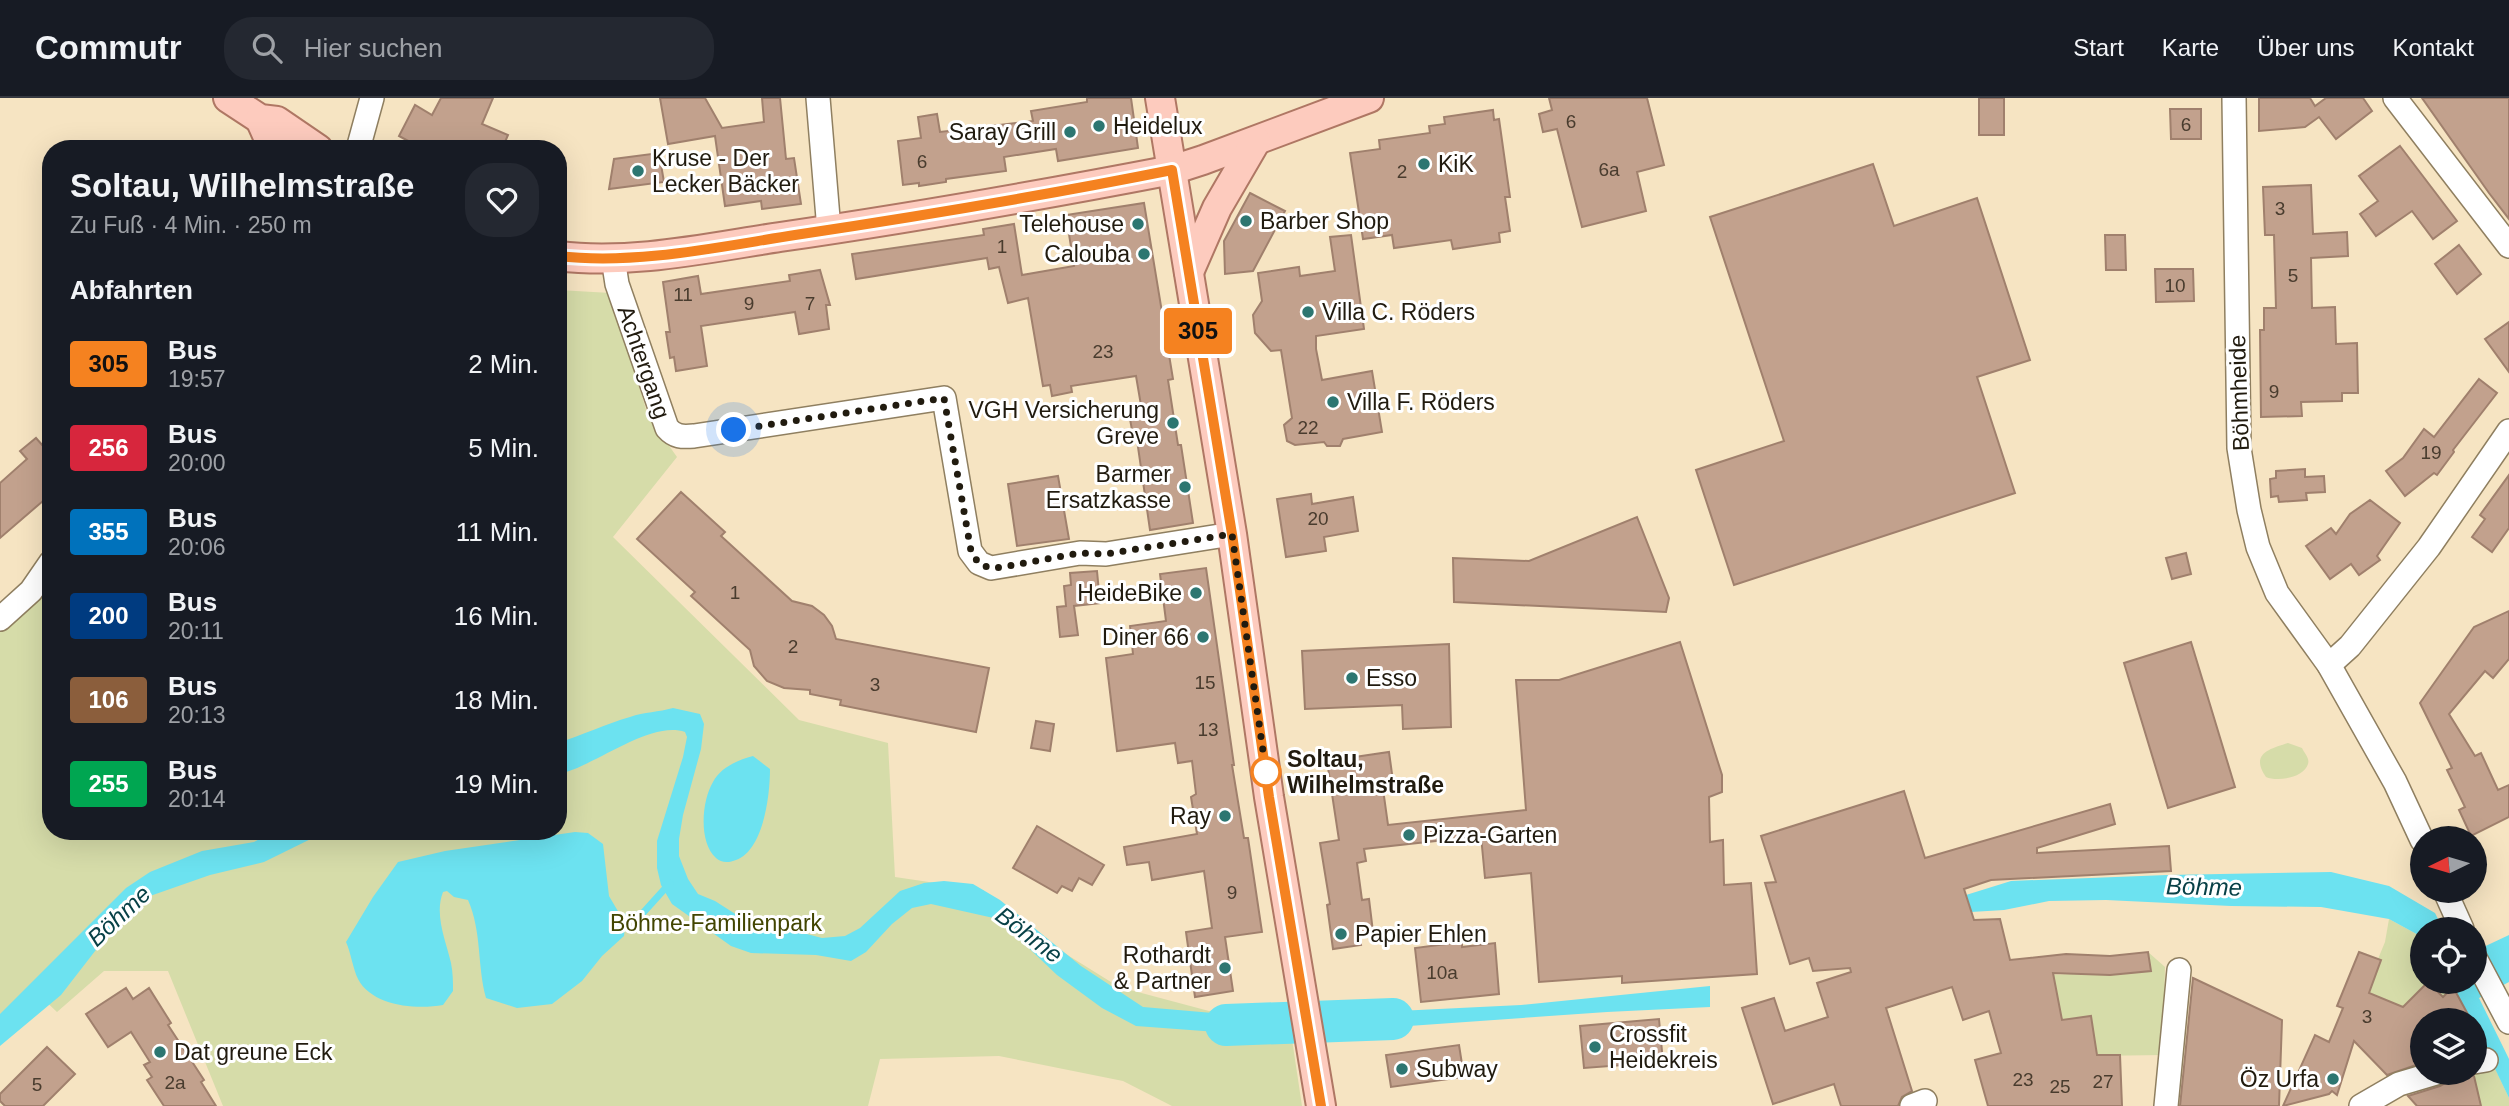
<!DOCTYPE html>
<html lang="de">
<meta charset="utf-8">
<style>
:root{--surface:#171b24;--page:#242831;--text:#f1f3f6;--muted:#9ea1a6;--line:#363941}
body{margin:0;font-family:Helvetica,sans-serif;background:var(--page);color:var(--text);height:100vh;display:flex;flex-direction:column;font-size:26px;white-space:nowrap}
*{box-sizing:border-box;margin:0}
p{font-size:23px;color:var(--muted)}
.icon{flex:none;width:38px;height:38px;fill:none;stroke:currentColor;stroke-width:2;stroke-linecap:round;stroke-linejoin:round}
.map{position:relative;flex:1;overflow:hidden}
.drawer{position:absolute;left:42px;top:42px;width:525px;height:700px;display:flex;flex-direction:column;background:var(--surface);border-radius:28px;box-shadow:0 7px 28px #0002}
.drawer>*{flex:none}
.badge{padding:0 14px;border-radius:5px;font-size:24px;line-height:46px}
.needle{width:46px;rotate:265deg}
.controls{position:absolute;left:2410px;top:728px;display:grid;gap:14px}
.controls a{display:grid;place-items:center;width:77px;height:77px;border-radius:50%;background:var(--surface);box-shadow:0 7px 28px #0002;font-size:35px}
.you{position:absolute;width:35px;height:35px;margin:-18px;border:5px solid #fff;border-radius:50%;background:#1a73e8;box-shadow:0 0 0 10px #1a73e833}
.map>.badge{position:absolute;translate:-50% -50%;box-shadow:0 0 0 4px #fff}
h2{padding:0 28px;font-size:26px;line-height:63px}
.round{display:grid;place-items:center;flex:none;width:74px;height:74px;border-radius:28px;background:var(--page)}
.overview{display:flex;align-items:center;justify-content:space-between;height:119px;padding:0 28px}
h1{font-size:33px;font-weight:600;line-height:52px}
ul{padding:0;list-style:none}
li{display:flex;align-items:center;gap:21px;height:84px;padding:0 28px}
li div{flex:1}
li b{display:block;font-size:26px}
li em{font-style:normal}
li .badge{min-width:77px;font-weight:700;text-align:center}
header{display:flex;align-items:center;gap:42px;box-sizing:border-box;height:98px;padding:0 35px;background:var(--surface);border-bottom:2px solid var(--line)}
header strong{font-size:33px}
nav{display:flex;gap:38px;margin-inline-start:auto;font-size:24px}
.search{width:490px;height:63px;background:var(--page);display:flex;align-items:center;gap:18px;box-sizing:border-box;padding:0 24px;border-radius:28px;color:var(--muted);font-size:26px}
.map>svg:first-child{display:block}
.green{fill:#d6dca9}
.water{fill:#6ce2f0}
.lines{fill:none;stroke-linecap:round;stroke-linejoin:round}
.stream{stroke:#6ce2f0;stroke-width:7}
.river{stroke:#6ce2f0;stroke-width:42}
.building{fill:#c2a18d;stroke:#a0806d;stroke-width:2}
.minor-casing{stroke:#8f7f60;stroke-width:26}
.major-casing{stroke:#af7764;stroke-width:32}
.minor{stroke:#fff;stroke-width:23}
.major{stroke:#fdcbbe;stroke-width:28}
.line-casing{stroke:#fff;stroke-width:16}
.line{stroke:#f58220;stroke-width:10}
.walk{stroke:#211b0f;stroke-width:7;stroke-dasharray:0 12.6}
.poi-dot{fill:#2d7671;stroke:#fff;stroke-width:2.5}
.stop-dot{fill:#fff;stroke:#f58220;stroke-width:3.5}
.labels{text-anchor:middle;stroke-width:6;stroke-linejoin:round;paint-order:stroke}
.number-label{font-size:19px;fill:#493c2e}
.poi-label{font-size:23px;fill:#211b0f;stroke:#fff;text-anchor:start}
.street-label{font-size:23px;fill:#211b0f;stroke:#fff}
.stop-label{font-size:23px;font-weight:bold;fill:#211b0f;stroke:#fff;text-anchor:start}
.park-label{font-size:23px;fill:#424501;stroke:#fff}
.water-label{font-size:24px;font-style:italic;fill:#084147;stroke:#fff}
</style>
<header>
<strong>Commutr</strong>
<div class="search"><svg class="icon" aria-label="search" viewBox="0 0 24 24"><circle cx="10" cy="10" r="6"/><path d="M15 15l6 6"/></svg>Hier suchen</div>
<nav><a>Start</a><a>Karte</a><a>Über uns</a><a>Kontakt</a></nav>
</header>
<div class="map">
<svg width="2509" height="1008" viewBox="0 0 2509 1008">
<rect width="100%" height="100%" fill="#f6e4c2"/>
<!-- green -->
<g class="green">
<polygon points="558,192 611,195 648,318 677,359 613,439 799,622 888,645 895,779 983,792 1045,843 1119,889 1209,913 1287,908 1302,1008 1172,1008 1123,983 999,958 880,961 868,1008 223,1008 168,873 104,873 57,914 38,896 0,943 0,532 51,486 51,733 558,733"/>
<path d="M2288,645L2302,650C2304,655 2310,660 2308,666C2304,680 2277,684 2266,679C2250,656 2269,651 2288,645Z"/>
<polygon points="2389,821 2422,839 2422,884 2450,884 2453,889 2443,899 2428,884 2403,909 2369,895 2381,863 2378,861 2385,844"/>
<polygon points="2148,854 2165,869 2163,957 2092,958 2094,937 2091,918 2062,922 2050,877 2150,872"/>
<polygon points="2493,966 2509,1000 2509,1008 2471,1008 2466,1004 2479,1000 2474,978"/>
</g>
<!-- water -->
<g class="water">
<path d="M673,610L700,616L704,626L701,651L683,717L679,741V758L688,781L698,796L715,803L751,826L784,830L822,840L845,838L860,830L900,793L924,785L944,783L973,786L1000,802L1081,868L1143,909L1213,915L1280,909L1284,934H1217L1136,928L1102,910L1057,877L998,821L931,806L912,810L892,826L866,854L851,863L816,857L751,855L731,848L672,806L661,787L657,770V743L683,659L687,639L685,634C649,622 593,670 558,676V645C583,637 605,626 630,619C644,614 659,614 673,610Z"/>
<path d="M753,658L770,671C770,696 764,752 736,762C729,765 721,765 716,760C698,744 702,702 713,684C721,669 738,662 753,658Z"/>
<polygon points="274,733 327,733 264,764 210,777 150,798 116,826 61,897 0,948 0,916 126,790 150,774 202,753 254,744"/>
<path d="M575,734L588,735L603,746L609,798L622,820L625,828L624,838L602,858L582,883L552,906L517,910L486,900C477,867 482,834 468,802L454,799L447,793L443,794C434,817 446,843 451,865C453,875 453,884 453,893L443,907C416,912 372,908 358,881C353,871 351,855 346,844L373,799L398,764L445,753Z"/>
<polygon points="2331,774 2389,788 2435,815 2443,831 2422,831 2422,839 2389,821 2321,809 2231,808 2106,802 2049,803 2004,812 1971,814 1966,797 2011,783 2167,777"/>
<polygon points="2509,837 2509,884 2479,900 2509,961 2509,1000 2475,929 2474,922 2471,922 2450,884 2474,884 2475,853"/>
<polygon points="1710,888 1710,909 1607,914 1338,933 1336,916 1521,907"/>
</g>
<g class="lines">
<!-- stream -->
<polyline class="stream" points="622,820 642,816 670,785"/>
<!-- river -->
<polyline class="river" points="1226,927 1393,921"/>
</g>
<!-- building -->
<g class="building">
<polygon points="441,0 493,0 482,26 508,37 502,51 423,51 399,38 415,7 432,17"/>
<polygon points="660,0 705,0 722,30 764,24 762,0 780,0 786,61 794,60 801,106 762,111 761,103 725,108 715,38 668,46"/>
<polygon points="1087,0 1131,0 1138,50 1058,63 1056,51 1004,59 1006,73 946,81 946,84 919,88 919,85 903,87 898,43 921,40 918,19 937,16 940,34 1033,23 1031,13 1087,4"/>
<polygon points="1549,0 1647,0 1664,67 1637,74 1646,113 1582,129 1557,31 1543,34 1539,16 1552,12"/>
<rect x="1979" y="0" width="25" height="37"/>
<polygon points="2259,0 2310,0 2315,8 2326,0 2363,0 2372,13 2336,41 2319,19 2305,29 2259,33"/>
<polygon points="2422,0 2509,0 2509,121 2489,95"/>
<polygon points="2170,11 2201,11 2201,41 2171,41"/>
<polygon points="1493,12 1494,22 1499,21 1510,99 1505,99 1510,133 1499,135 1500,144 1453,151 1451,142 1394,150 1392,137 1363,141 1350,55 1380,51 1379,42 1430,35 1429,28 1445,26 1444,19"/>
<polygon points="2400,48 2457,123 2433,141 2412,113 2376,138 2360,116 2378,103 2359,78"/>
<polygon points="659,55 664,84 609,91 614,61"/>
<polygon points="1873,66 1894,128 1977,100 2030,262 1977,279 2015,395 1734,487 1696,372 1784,343 1710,119"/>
<polygon points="2311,87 2313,136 2347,134 2348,158 2311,160 2312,210 2335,209 2336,246 2357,245 2358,295 2342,295 2342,303 2301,304 2302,318 2261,319 2260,232 2264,232 2264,210 2276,210 2274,137 2265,137 2263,89"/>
<polygon points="1250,95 1285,113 1253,173 1225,176 1224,143"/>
<polygon points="1144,105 1173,281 1168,282 1178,347 1181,347 1193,425 1150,432 1137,342 1134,343 1130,321 1143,319 1136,278 1071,288 1072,294 1052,298 1050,287 1043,288 1028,200 1008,205 999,169 989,171 987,160 856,181 852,156 984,137 983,131 1014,126 1022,177 1074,168 1066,117"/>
<polygon points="1351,137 1364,231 1316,238 1316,251 1322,282 1372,273 1382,334 1343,341 1340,348 1327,348 1324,344 1295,347 1287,343 1284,327 1292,320 1281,252 1271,253 1255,235 1253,217 1262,203 1258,175 1299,169 1300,178 1335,173 1330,139"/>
<polygon points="2105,137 2125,137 2126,172 2106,172"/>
<polygon points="2459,147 2481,176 2457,196 2435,166"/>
<polygon points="2155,171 2193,171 2194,203 2156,204"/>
<polygon points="820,172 830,207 826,207 829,231 799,236 795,214 701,228 707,268 676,273 674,259 670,260 666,234 670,234 663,184 698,178 701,196 790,183 789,177"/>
<polygon points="2509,224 2509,274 2485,241"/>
<polygon points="2479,281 2497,295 2453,352 2454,354 2437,377 2434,375 2405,398 2386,373 2403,360 2424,331 2434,339"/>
<polygon points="36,340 51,357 51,396 0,440 0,385 27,361 20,353"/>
<polygon points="2305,371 2305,379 2324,378 2325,394 2306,395 2307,402 2279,404 2278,398 2271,399 2270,381 2276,380 2276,373"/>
<polygon points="2509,377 2509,430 2492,454 2472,439 2485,421 2480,417"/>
<polygon points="1058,378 1069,441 1017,448 1008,386"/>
<polygon points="681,394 725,434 721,438 792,503 812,508 824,517 832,528 836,541 989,570 976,634 840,607 841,602 810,596 810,592 784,590 767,583 754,568 750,552 691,498 695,494 637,441"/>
<polygon points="1311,396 1312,406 1353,399 1358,433 1324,439 1326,453 1286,459 1277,401"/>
<polygon points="2370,402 2400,425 2377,458 2380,462 2359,477 2351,466 2330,481 2306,448 2331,430 2336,436 2350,416"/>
<polygon points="1637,419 1669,500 1666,514 1454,504 1453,460 1529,463"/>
<polygon points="2186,455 2191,476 2172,481 2166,460"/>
<polygon points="1206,470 1234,667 1232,667 1244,740 1248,740 1262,834 1225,839 1233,893 1195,899 1186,834 1212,830 1204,773 1152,782 1149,764 1127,767 1124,749 1197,736 1191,699 1196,696 1192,663 1178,665 1175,645 1117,653 1106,560 1133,556 1130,528 1166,523 1160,476"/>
<polygon points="1097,473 1100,505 1074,508 1078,537 1060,539 1057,509 1066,508 1064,488 1071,487 1070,475"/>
<polygon points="2509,513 2509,561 2493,580 2485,573 2449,616 2475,658 2481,655 2498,692 2509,687 2509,719 2471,738 2459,712 2465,709 2447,672 2452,670 2420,605 2474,529"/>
<polygon points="1680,544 1722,677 1722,694 1709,699 1710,744 1723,742 1724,787 1751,785 1757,876 1622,885 1622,878 1539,884 1531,775 1485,780 1481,738 1364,751 1366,763 1357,765 1362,802 1369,801 1373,834 1359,836 1361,847 1333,851 1327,807 1330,806 1320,745 1339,742 1327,663 1389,654 1393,683 1382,684 1388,727 1526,712 1516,582 1559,582"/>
<polygon points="2191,544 2235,689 2168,710 2124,565"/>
<polygon points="1449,546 1451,629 1403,631 1402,607 1305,611 1302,553"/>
<polygon points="1036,623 1054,626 1050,653 1031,650"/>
<polygon points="1904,693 1925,760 2110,706 2115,726 2037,750 2037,755 2169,748 2171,773 1991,782 1964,791 1974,822 2000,821 2010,862 2066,856 2110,858 2148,854 2151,873 2110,877 2053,875 2062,922 2091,918 2097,957 2120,957 2122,1008 1988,1008 1975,962 2001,955 1989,913 1963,922 1952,889 1886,910 1912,993 1902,999 1898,1008 1841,1008 1834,986 1773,1006 1742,910 1774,900 1785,933 1828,919 1817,885 1851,874 1850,870 1813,873 1809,860 1790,866 1765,785 1776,784 1761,738"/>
<polygon points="1037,728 1104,767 1092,787 1079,780 1072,793 1062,788 1057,795 1013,770"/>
<polygon points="1462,844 1462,849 1495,845 1499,896 1421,904 1415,850"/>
<polygon points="2359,854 2381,862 2369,895 2403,909 2428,884 2443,899 2453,889 2471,922 2422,922 2422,965 2387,977 2354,943 2337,997 2332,993 2329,996 2283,1008 2315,937 2329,944 2343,910 2337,908"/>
<polygon points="2193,880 2282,922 2279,1008 2180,1008"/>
<polygon points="126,890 133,901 149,890 171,925 168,927 204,982 201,984 216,1008 164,1008 147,982 152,979 144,967 150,964 131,934 108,949 86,916"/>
<polygon points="1659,921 1663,964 1584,970 1580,928"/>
<polygon points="1459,947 1464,979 1391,989 1386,957"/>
<polygon points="47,949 75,976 43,1008 5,1008 0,1003 0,996"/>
<polygon points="2460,975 2474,978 2481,1008 2417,1008 2408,998 2440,988 2447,984 2450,978"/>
</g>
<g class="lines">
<defs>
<g id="minor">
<polyline points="818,0 829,132"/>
<polyline points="2234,0 2239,350 2249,412 2258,449 2277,495 2329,567 2395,684 2422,742"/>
<polyline points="2395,0 2509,148"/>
<polyline points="358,51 372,0"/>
<path d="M613,160L617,186L667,330C675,339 682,339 694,338L944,300L970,453L979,465L991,470L1080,455L1106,456L1232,436"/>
<polyline points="0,521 31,493 51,464"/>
<polyline points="2329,567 2350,548 2429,449 2509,333"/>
<polyline points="2445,793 2462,831"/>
<polyline points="2474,858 2509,924"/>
<polyline points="2474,964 2486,962"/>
<polyline points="1912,1008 1925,1003"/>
<polyline points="2166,1008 2179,872"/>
<polyline points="2361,1008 2399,986 2436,975"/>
</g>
<g id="major">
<polyline points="228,0 260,21 277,23 318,51"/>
<polyline points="1160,0 1232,436 1269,699 1321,1008"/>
<polyline points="260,21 268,39 280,51"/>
<path d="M558,158C632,167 707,150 780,139C911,120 1042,97 1172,72L1203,62L1369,0"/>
<polyline points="1189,174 1217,110 1256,43"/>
</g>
</defs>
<!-- minor casing -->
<use href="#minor" class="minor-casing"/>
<!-- major casing -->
<use href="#major" class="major-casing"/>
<!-- minor -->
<use href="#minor" class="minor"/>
<!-- major -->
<use href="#major" class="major"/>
</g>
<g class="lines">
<defs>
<path id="line" d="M558,158C637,167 718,149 795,137C921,118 1047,97 1172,72L1232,436L1269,699L1321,1008"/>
</defs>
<!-- line casing -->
<use href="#line" class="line-casing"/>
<!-- line -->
<use href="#line" class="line"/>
<!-- walk -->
<polyline class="walk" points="734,332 944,300 971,453 979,466 991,470 1003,469 1080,455 1106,456 1232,436 1266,674"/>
</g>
<!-- markers -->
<g class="poi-dot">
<circle cx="1099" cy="28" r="7"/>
<circle cx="1070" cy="34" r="7"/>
<circle cx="1424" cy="66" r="7"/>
<circle cx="638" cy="73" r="7"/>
<circle cx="1246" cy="123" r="7"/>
<circle cx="1138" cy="126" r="7"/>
<circle cx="1144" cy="156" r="7"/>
<circle cx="1308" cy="214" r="7"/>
<circle cx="1333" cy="304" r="7"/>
<circle cx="1173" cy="325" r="7"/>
<circle cx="1185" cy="389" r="7"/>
<circle cx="1196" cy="495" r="7"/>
<circle cx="1203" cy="539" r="7"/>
<circle cx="1352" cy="580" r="7"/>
<circle cx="1225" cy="718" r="7"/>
<circle cx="1409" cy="737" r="7"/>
<circle cx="1341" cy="836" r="7"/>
<circle cx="1225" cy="870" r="7"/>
<circle cx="1595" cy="949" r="7"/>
<circle cx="160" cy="954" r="7"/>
<circle cx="1402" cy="971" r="7"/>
<circle cx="2333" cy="981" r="7"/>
</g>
<circle class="stop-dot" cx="1266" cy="674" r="14"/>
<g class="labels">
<!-- number labels -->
<g class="number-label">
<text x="1571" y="30">6</text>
<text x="2186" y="33">6</text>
<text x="922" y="70">6</text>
<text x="1609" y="78">6a</text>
<text x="1402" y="80">2</text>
<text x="2280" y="117">3</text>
<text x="1002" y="155">1</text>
<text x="2293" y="184">5</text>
<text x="2175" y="194">10</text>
<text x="683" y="203">11</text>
<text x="749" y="212">9</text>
<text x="810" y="212">7</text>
<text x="1103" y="260">23</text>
<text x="2274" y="300">9</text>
<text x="1308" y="336">22</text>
<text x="2431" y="361">19</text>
<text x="1318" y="427">20</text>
<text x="735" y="501">1</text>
<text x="793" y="555">2</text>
<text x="1205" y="591">15</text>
<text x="875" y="593">3</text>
<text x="1208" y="638">13</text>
<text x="1232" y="801">9</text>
<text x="1442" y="881">10a</text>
<text x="2367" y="925">3</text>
<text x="2023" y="988">23</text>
<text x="2103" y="990">27</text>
<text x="175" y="991">2a</text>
<text x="37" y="993">5</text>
<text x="2060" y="995">25</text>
</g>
<!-- poi labels -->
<g class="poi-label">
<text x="1113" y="36">Heidelux</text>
<text x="1056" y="42" text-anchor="end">Saray Grill</text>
<text x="652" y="68">Kruse - Der<tspan x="652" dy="26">Lecker Bäcker</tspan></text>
<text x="1438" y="74">KiK</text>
<text x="1260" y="131">Barber Shop</text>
<text x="1124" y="134" text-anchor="end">Telehouse</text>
<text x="1130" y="164" text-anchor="end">Calouba</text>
<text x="1322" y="222">Villa C. Röders</text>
<text x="1347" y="312">Villa F. Röders</text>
<text x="1159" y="320" text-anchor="end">VGH Versicherung<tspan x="1159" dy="26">Greve</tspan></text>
<text x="1171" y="384" text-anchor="end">Barmer<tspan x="1171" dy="26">Ersatzkasse</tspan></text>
<text x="1182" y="503" text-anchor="end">HeideBike</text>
<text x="1189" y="547" text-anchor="end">Diner 66</text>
<text x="1366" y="588">Esso</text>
<text x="1211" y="726" text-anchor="end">Ray</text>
<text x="1423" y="745">Pizza-Garten</text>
<text x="1355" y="844">Papier Ehlen</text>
<text x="1211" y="865" text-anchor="end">Rothardt<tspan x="1211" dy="26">&amp; Partner</tspan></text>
<text x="1609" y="944">Crossfit<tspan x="1609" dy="26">Heidekreis</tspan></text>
<text x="174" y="962">Dat greune Eck</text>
<text x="1416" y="979">Subway</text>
<text x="2319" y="989" text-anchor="end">Öz Urfa</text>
</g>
<!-- street labels -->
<g class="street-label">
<text transform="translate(644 264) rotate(71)" y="8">Achtergang</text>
<text transform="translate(2239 295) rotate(-92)" y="8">Böhmheide</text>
</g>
<!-- stop labels -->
<g class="stop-label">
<text x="1287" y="669">Soltau,<tspan x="1287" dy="26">Wilhelmstraße</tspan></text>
</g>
<!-- park labels -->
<g class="park-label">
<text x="716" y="833">Böhme-Familienpark</text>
</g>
<!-- water labels -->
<g class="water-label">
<text transform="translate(2204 789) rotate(1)" y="8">Böhme</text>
<text transform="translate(119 818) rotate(-43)" y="8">Böhme</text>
<text transform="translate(1029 837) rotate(37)" y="8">Böhme</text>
</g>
</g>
</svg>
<div class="controls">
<a><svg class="needle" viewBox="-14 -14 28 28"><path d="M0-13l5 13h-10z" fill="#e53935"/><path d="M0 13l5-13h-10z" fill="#9ea1a6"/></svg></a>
<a><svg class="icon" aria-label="locate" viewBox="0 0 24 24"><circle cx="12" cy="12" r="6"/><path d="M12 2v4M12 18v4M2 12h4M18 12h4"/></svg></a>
<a><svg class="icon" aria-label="layers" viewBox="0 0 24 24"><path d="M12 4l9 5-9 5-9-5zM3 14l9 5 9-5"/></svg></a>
</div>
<div class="you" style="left:734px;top:332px"></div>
<b class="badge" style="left:1198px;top:233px;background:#f58220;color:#111">305</b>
<section class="drawer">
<div class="overview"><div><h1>Soltau, Wilhelmstraße</h1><p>Zu Fuß · 4 Min. · 250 m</p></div><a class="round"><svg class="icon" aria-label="heart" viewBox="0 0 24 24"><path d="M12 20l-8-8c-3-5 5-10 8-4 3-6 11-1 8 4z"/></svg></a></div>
<h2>Abfahrten</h2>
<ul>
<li><span class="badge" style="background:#f58220;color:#111">305</span><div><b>Bus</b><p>19:57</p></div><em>2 Min.</em></li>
<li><span class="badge" style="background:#d7263d;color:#fff">256</span><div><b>Bus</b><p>20:00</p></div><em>5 Min.</em></li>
<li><span class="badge" style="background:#0072bc;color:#fff">355</span><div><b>Bus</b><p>20:06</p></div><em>11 Min.</em></li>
<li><span class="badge" style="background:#003b80;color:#fff">200</span><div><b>Bus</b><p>20:11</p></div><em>16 Min.</em></li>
<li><span class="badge" style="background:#8b5e3c;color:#fff">106</span><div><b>Bus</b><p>20:13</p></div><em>18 Min.</em></li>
<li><span class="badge" style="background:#00a651;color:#fff">255</span><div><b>Bus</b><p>20:14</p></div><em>19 Min.</em></li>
</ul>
</section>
</div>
